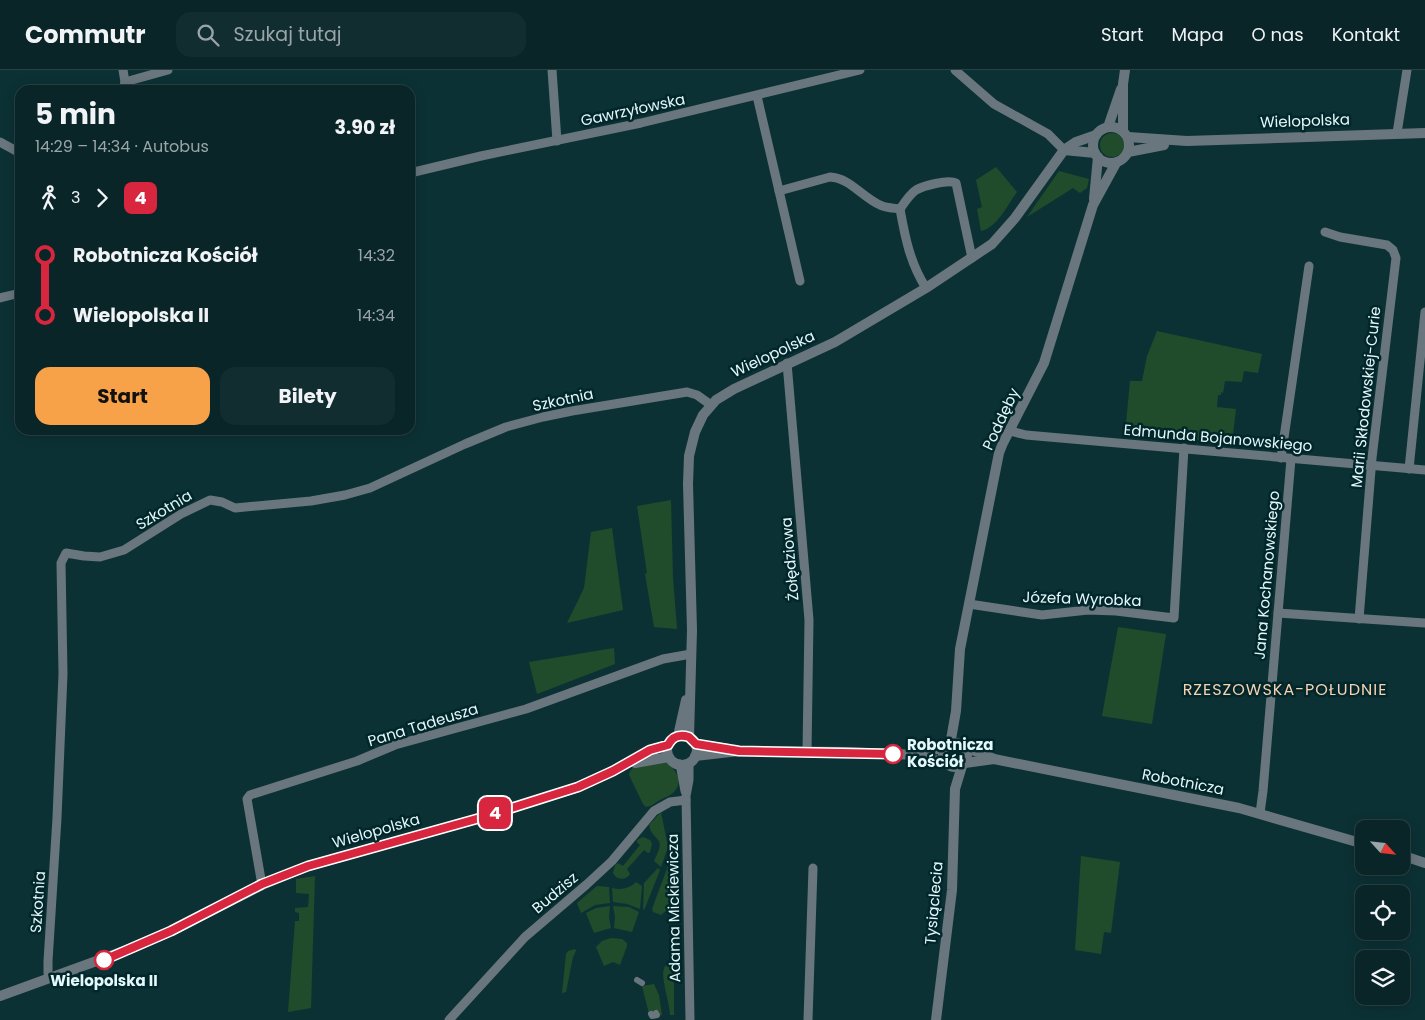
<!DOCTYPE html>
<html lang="pl">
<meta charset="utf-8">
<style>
:root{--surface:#092528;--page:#122d30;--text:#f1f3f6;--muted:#99a5a8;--line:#294245;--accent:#f7a148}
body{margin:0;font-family:Poppins,sans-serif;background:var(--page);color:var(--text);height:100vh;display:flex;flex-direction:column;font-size:19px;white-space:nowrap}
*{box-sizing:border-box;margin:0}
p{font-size:16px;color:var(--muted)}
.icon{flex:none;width:28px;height:28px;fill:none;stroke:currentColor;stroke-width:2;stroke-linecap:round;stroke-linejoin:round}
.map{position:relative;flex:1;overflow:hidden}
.drawer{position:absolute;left:15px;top:15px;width:400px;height:350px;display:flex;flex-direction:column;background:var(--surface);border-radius:15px;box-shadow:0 2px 12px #0003,0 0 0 1px var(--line)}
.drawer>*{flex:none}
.badge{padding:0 10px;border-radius:8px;font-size:18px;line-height:32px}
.needle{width:32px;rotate:117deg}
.controls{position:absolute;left:1355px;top:750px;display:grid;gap:10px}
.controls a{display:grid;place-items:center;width:55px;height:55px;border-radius:10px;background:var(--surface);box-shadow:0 2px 12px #0003,0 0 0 1px var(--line);font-size:25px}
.map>.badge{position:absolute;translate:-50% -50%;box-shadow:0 0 0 2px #fff}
.legs{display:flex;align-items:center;gap:8px;height:55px;padding:0 20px;font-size:16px}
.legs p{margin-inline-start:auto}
.summary{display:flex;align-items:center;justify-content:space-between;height:85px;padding:0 20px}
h1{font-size:28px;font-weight:700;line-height:38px}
.action{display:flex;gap:10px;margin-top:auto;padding:10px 20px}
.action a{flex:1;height:58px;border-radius:15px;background:var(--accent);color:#111;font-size:20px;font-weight:700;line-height:58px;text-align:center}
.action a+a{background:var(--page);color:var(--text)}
ul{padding:0 20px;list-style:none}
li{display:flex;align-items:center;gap:18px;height:60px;font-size:19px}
li i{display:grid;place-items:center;width:8px;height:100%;margin:0 6px;background:currentColor}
li i::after{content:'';width:12px;height:12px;margin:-6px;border:4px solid;border-radius:50%;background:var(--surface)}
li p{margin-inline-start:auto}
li:first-child i{background:linear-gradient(#0000 50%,currentColor 0)}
li:last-child i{background:linear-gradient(currentColor 50%,#0000 0)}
header{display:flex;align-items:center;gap:30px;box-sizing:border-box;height:70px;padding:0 25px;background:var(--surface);border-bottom:1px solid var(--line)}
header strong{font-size:24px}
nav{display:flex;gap:28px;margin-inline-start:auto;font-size:18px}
.search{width:350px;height:45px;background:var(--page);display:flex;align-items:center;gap:12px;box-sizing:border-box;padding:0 18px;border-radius:15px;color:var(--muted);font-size:19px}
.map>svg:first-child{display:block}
.green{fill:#214c2b}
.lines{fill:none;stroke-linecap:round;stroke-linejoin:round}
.pedestrian{stroke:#6a767e;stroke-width:6}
.minor{stroke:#6a767e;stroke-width:9}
.tertiary{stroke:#6a767e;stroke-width:10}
.line-1-casing{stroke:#fff;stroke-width:11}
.line-1{stroke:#d7263d;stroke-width:8}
.stop-1-dot{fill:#fff;stroke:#d7263d;stroke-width:2.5}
.labels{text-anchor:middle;stroke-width:5;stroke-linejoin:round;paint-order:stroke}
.street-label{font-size:15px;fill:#e4f7fa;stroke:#01272b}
.stop-label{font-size:15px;font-weight:bold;fill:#e4f7fa;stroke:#01272b;text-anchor:start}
.neighbourhood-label{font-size:16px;letter-spacing:1px;fill:#f6d1b1;stroke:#01272b}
</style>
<header>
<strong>Commutr</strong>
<div class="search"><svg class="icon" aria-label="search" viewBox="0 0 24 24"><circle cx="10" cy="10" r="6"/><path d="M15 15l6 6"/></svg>Szukaj tutaj</div>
<nav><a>Start</a><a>Mapa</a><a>O nas</a><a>Kontakt</a></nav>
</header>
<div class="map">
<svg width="1425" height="950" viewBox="0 0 1425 950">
<rect width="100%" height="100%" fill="#0c3135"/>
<!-- green -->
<g class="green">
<circle cx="1112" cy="75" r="12"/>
<path d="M996,97L1017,122C1008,134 997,158 981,161L977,139L982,137L976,110Z"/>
<polygon points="1059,101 1089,109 1087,118 1080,123 1073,118 1027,147"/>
<polygon points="1157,261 1262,284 1258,303 1244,301 1242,312 1225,311 1223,323 1221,322 1221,325 1218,325 1217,337 1236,339 1232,373 1125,364 1130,311 1142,311 1147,286"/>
<polygon points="671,430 673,508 677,559 654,557 645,504 647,503 637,436"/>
<polygon points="612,458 623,540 567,553 584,518 591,462"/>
<polygon points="1118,557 1166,564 1152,654 1102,646"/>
<polygon points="614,578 615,594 537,624 529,592"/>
<path d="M662,691C674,695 685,711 674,722C670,726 665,727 660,730C655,733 652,736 646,737L643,734L629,705C630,693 652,692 662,691Z"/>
<path d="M661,742L668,777L661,797L654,791C668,764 653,774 649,755Z"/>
<path d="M643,767L650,770L652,774L650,782L648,783L644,780L627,799L630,804C627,809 621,810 616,807L613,803L615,795L618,793L623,796L640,775L637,772V770Z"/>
<polygon points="672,785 673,785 674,834 661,845 653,842 652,839"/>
<polygon points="1081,786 1120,792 1111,863 1104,862 1101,884 1075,880"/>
<polygon points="658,798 660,800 645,838 643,840 644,813"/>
<polygon points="315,806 311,938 288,942 295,851 299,851 299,843 295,842 295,838 308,837 309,824 296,823 296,809"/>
<path d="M636,812L642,816L640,839L627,834L613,832L612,818C621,820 629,819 636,812Z"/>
<polygon points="597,816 609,817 610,833 595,835 581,843 577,833"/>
<polygon points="610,836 609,847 611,858 594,863 586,843 596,838"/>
<polygon points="613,836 629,837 639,842 632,862 614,858 615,847"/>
<polygon points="611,868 622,869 627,873 627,876 620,895 613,892 604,896 596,877 602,871"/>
<polygon points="575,879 576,881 573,887 566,922 562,923 566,884 568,881"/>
<path d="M667,895L674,901V945H670C670,932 659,905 665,896Z"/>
<polygon points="654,914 659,925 662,945 650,948 642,916"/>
</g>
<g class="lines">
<!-- pedestrian -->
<g class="pedestrian">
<polyline points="637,910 642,913"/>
<polyline points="651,944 652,946 657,945 656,943"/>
</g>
<!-- minor -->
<g class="minor">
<polyline points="552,0 557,71"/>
<polyline points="955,0 994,34 1048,64 1064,80"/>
<polyline points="125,12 168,0"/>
<polyline points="123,20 125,12 123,0"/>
<polyline points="757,26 800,211"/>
<polyline points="1397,63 1407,0"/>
<polyline points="0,72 20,83"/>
<polyline points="410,103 481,86 641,53 860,0"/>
<path d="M779,121L830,107C850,108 862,127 880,135C886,138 893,138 900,139C905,167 910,193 926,218"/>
<path d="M900,139C904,133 910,124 916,120C923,116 948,109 956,113L972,188"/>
<polyline points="1325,162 1340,167 1387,175 1393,180 1396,188 1372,388 1359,549"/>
<polyline points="0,228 20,223"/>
<polyline points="787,293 809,550 807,682"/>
<polyline points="1010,361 1026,365 1425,400"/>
<polyline points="1281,388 1309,196"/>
<polyline points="1409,399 1425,242"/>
<polyline points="969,534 1042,545 1088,540 1116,541 1174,548 1184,378"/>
<polyline points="1278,543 1425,553"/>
<polyline points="689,693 689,710 686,726 690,950"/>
<polyline points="680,694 685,721"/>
<polyline points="1260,743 1263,721 1291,389"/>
<polyline points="262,815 247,729 250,725 357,691 395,675 526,639 663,589 691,584"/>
<polyline points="50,908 48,903 48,891 57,748 63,604 61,493 66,483 84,486 100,487 124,480 181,444 210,430 222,432 235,438 311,431 345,425 370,418 465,374 506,357 543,347 572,341 687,322 697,325 711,335"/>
<polyline points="449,950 525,867 586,815 612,791 654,741 670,732 686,730"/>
<polyline points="808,950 813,798"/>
</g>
<!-- tertiary -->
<g class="tertiary">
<polyline points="1108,57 1121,19"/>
<circle cx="1111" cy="75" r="18"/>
<polyline points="1123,61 1123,14 1125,0"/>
<polyline points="1128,67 1187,71 1425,63"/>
<polyline points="1064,80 1095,83"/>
<polyline points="1128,82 1164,75"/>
<polyline points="1094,129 1098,87"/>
<circle cx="682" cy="680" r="15"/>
<polyline points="678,666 686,630"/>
<polyline points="689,667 692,560 688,414 689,386 695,362 703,345 716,330 734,319 835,272 926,218 992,174 1015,148 1064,80 1076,72 1096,65"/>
<circle cx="955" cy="685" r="12"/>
<polyline points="696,674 728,679"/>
<polyline points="950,675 956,641 960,579 999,383 1003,373 1044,293 1093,135 1116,93"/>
<polyline points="965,678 985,684 994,689 1239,738 1364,774"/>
<polyline points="917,685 947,676"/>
<polyline points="695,686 739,681 847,682 917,685 945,693"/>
<polyline points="635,693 669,687"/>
<polyline points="965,693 994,689"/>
<polyline points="1401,785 1425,793"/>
<polyline points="0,926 135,877 171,861 262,815 308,796 480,748 579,717 613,701 650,680 668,675"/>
<polyline points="936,950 952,820 955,719 962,696"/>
</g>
</g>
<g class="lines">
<defs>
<path id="line-1" d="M104,890L171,861L262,814L308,796L480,748L578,717L613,701L650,680L668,675C673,666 679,664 689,667L696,674L739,681L893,684"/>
</defs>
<!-- line-1 casing -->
<use href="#line-1" class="line-1-casing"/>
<!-- line-1 -->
<use href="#line-1" class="line-1"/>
</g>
<!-- markers -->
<g class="stop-1-dot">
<circle cx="893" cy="684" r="9"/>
<circle cx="104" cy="890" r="9"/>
</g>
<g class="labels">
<!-- street labels -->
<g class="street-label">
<text transform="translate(633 40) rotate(-12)" y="5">Gawrzyłowska</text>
<text transform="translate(1305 51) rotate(-2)" y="5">Wielopolska</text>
<text transform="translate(773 284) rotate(-25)" y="5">Wielopolska</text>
<text transform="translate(1366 327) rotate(-84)" y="5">Marii Skłodowskiej-Curie</text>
<text transform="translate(563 330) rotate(-12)" y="5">Szkotnia</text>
<text transform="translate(1001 349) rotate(-65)" y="5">Poddęby</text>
<text transform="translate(1218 368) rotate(5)" y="5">Edmunda Bojanowskiego</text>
<text transform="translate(164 440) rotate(-31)" y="5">Szkotnia</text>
<text transform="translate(790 489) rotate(-95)" y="5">Żołędziowa</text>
<text transform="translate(1267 505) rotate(-85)" y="5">Jana Kochanowskiego</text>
<text transform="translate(1082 529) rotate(2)" y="5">Józefa Wyrobka</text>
<text transform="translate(423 655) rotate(-17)" y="5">Pana Tadeusza</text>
<text transform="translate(1183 712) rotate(11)" y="5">Robotnicza</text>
<text transform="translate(376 761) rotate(-16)" y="5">Wielopolska</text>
<text transform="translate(555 823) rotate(-40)" y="5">Budzisz</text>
<text transform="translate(38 832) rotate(-86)" y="5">Szkotnia</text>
<text transform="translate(934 833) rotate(-85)" y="5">Tysiąclecia</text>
<text transform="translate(674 838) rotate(-91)" y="5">Adama Mickiewicza</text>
</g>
<!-- stop labels -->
<g class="stop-label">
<text x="907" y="680">Robotnicza<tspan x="907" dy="17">Kościół</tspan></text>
<text x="104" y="916" text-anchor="middle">Wielopolska II</text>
</g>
<!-- neighbourhood labels -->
<g class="neighbourhood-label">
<text x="1285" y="625">RZESZOWSKA-POŁUDNIE</text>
</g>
</g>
</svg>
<div class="controls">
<a><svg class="needle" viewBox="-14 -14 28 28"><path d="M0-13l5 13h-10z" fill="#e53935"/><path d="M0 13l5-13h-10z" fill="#99a5a8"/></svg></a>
<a><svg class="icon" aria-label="locate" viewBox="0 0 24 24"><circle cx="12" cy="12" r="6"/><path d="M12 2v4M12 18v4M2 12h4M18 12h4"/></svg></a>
<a><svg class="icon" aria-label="layers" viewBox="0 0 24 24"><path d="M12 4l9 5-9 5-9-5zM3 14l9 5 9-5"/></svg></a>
</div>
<b class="badge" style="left:495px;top:743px;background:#d7263d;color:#fff">4</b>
<section class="drawer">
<div class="summary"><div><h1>5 min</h1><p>14:29 – 14:34 · Autobus</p></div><b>3.90 zł</b></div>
<div class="legs"><svg class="icon" aria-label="walk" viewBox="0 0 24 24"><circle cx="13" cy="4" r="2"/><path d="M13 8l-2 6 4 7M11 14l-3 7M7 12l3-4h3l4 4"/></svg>3<svg class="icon" aria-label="forward" viewBox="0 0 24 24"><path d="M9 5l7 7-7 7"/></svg><b class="badge" style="background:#d7263d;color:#fff">4</b></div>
<ul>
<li><i style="color:#d7263d"></i><b>Robotnicza Kościół</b><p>14:32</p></li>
<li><i style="color:#d7263d"></i><b>Wielopolska II</b><p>14:34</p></li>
</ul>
<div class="action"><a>Start</a><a>Bilety</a></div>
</section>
</div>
